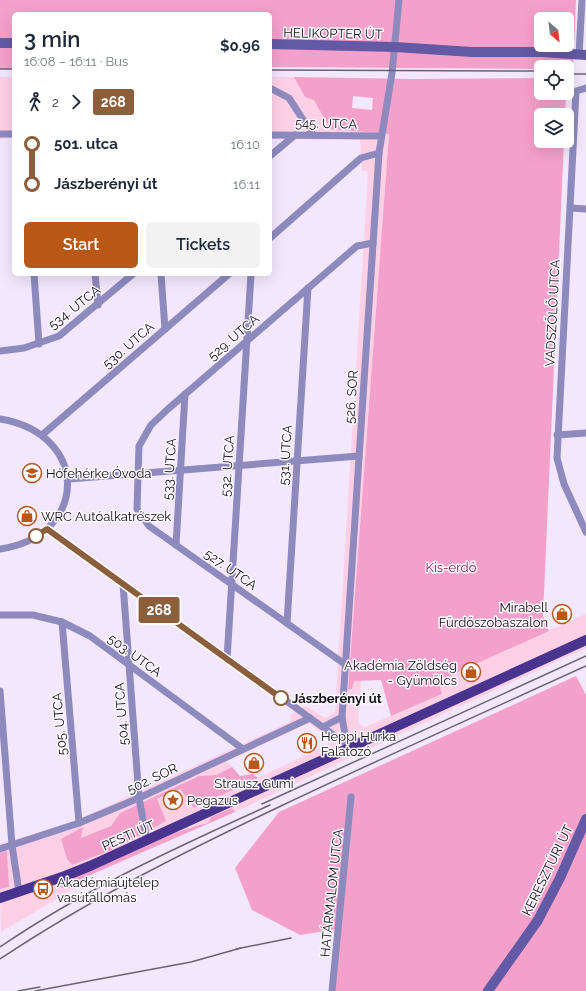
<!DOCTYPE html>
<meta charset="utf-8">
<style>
:root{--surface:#fff;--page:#f2f2f3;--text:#1f2937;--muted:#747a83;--accent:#b95816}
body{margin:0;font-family:Raleway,sans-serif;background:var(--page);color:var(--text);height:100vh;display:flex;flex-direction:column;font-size:15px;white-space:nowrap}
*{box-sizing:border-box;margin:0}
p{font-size:13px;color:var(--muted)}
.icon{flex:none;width:22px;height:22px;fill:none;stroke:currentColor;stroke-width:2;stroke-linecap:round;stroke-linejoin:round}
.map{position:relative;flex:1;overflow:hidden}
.side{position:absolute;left:12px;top:12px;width:260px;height:264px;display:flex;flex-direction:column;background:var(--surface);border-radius:6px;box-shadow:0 4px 16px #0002}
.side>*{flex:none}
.badge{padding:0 8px;border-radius:3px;font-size:14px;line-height:26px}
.needle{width:26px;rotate:152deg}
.controls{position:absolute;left:534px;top:12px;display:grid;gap:8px}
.controls a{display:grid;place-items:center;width:40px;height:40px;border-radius:6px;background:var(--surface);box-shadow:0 4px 16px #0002;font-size:20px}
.map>.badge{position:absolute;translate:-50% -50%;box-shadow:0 0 0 2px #fff}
.legs{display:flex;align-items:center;gap:6px;height:44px;padding:0 12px;font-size:13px}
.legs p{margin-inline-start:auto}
.overview{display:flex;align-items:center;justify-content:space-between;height:68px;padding:0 12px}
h1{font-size:22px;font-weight:600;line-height:30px}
.button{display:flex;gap:8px;margin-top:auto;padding:8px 12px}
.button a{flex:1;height:46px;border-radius:6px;background:var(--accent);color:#fff;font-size:16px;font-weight:600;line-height:46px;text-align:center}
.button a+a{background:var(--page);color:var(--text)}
ul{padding:0 12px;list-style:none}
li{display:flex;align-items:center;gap:14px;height:40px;font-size:15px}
li i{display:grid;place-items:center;width:6px;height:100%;margin:0 5px;background:currentColor}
li i::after{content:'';width:10px;height:10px;margin:-5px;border:3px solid;border-radius:50%;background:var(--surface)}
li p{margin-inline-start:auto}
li:first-child i{background:linear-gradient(#0000 50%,currentColor 0)}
li:last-child i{background:linear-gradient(currentColor 50%,#0000 0)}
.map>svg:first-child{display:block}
.green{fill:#fed0e6;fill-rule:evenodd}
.forest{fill:#f3a1ca;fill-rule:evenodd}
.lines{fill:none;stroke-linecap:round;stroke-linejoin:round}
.street{stroke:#8e8abe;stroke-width:7}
.secondary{stroke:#6459a4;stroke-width:10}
.primary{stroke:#48348f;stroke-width:10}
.rail{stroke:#6a6471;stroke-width:1.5}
.line-1-casing{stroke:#fff;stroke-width:9}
.line-1{stroke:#8b5e3c;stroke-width:6}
.stop-1-dot{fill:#fff;stroke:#8b5e3c;stroke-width:2}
.labels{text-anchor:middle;stroke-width:3;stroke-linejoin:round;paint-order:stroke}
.street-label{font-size:13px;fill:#141118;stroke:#fbf9fd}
.poi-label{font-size:13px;fill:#141118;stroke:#fbf9fd;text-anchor:start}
.park-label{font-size:13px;fill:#791c54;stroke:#fbf9fd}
.stop-label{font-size:13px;font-weight:bold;fill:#141118;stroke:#fbf9fd;text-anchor:start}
</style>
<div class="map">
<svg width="586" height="991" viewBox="0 0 586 991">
<rect width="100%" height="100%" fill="#f2e7fd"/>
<!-- green -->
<g class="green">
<polygon points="0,77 14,77 14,138 0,139"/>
<path d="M270,77H294L305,97L314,100L330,129L389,134L348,688L352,689L354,681L361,680L358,723L365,727L442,694L437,681L586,614V648L461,706L454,707L452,710L235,812L233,808L208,823L192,827L138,848L72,878L70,888L82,884L1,932L0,889L9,887L7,851L0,853V844L73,822L290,722L291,714L305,706L326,718L335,712L368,172L362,170L360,140L270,139ZM309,723L333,742L194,808L180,789L157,800L165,821L117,848L72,865L67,859L83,828L81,838L111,826L120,813L199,776L216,775L232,767L227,761Z"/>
</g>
<!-- forest -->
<g class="forest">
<path d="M0,0H576L573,69H567V67H541V69L270,67V14H14V69H0ZM541,19H567V45H541Z"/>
<path d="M294,77L412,79L541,78V93H566L565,115H541V141H564L543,616L549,631L438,681L442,694L391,716L381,680L354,681L352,689H348L389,134L330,129L314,100L305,97ZM353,96L373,98L372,110L352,108Z"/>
<polygon points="576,676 586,695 586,991 330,991 338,929 300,935 252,910 235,868 279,812"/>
<polygon points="232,767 240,776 253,774 258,778 194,808 180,789 157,799 166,821 117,848 72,865 67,859 61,839 83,827 81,838 111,826 120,813 199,776 216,775"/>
<path d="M232,808L235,812L88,876C82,884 70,893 59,886V883C107,862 156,836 208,823L211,817Z"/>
<polygon points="7,851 9,887 0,889 0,853"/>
</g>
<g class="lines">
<!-- street -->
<g class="street">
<polyline points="579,55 582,0"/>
<polyline points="270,88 289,98 313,135"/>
<polyline points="586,88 576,91 557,458 564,484 586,532"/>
<polyline points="0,134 14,134"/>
<polyline points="270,135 381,136"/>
<polyline points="270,156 295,135"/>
<polyline points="571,208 586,209"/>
<polyline points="270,238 361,158 379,153"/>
<polyline points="34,274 39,344"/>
<polyline points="95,274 98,305"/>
<polyline points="161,274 165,329"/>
<polyline points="0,351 24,348 59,336 133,274"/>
<path d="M0,419C91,434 89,536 0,549"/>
<polyline points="42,435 229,274"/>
<polyline points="557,435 586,433"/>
<polyline points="69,479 359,456"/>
<polyline points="47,529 349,746"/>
<polyline points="176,545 185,394"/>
<polyline points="123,584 139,798 147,841"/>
<polyline points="0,615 33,615 62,622 90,636 243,749"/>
<polyline points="62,622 79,823"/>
<polyline points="287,623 308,288"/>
<polyline points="227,659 251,274"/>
<polyline points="346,665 149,526 137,509 139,446 151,425 168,409 357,246 373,243"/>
<polyline points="0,691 12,845 19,892"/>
<polyline points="323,727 342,717"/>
<polyline points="350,748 345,734 342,717 379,153 392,73 399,0"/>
<polyline points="0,849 79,823 139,798 310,718"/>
<polyline points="332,991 351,797"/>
</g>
<!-- secondary -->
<g class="secondary">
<polyline points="0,43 14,43"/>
<polyline points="270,44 395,47 472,52 542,52 586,55"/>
<polyline points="488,991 538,920 560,878 586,819"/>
</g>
<!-- primary -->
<polyline class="primary" points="0,898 65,876 90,866 586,640"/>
<!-- rail -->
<g class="rail">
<polyline points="0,69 14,69"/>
<polyline points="270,70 541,71"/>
<polyline points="567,74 586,74"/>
<polyline points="262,804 586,656"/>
<path d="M0,947C85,889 177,847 270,805"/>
<polyline points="236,949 291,938"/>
<path d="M0,959C90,899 186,851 283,805C384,757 485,712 586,666"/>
<polyline points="18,991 40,987"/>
<polyline points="35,991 191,962 241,948"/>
</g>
</g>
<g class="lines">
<defs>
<polyline id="line-1" points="36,536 47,529 281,698"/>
</defs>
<!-- line-1 casing -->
<use href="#line-1" class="line-1-casing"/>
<!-- line-1 -->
<use href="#line-1" class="line-1"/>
</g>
<!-- icons -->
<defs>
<symbol id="school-ring" viewBox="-11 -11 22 22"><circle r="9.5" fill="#fbf9fd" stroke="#b95816" stroke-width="1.5"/><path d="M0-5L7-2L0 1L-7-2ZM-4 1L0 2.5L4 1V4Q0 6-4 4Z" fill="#b95816"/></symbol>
<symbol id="shop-ring" viewBox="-11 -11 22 22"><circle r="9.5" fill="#fbf9fd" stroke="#b95816" stroke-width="1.5"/><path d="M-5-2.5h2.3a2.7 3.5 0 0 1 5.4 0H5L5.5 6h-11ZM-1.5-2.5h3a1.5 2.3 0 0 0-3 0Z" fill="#b95816"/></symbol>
<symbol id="restaurant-ring" viewBox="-11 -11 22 22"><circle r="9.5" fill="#fbf9fd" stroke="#b95816" stroke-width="1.5"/><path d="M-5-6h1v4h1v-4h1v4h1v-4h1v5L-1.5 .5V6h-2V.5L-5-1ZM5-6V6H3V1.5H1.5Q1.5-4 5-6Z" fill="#b95816"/></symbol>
<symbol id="sight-ring" viewBox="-11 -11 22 22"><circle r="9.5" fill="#fbf9fd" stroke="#b95816" stroke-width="1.5"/><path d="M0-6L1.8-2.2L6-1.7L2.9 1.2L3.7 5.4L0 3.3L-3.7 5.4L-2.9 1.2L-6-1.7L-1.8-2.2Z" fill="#b95816"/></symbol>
<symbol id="bus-ring" viewBox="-11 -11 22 22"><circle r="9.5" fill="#fbf9fd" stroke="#b95816" stroke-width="1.5"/><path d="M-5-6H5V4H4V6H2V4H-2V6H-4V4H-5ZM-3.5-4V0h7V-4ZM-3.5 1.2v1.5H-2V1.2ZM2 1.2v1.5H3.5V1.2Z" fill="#b95816"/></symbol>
</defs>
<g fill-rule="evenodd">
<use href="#school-ring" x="21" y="462" width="22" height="22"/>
<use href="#shop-ring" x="16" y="505" width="22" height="22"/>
<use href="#shop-ring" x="551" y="603" width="22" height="22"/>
<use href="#shop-ring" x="460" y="661" width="22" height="22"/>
<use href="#restaurant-ring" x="296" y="732" width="22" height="22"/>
<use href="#shop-ring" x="243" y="752" width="22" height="22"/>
<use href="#sight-ring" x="162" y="789" width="22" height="22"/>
<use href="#bus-ring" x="32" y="878" width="22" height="22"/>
</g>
<!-- markers -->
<g class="stop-1-dot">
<circle cx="36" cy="536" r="7"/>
<circle cx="281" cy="698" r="7"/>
</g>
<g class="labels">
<!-- street labels -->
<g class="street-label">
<text transform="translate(333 33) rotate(1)" y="5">HELIKOPTER ÚT</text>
<text transform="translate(326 123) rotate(1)" y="5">545. UTCA</text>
<text transform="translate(74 307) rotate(-38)" y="5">534. UTCA</text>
<text transform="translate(552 313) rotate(-87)" y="5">VADSZŐLŐ UTCA</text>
<text transform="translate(233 337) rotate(-41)" y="5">529. UTCA</text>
<text transform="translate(128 345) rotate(-41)" y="5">530. UTCA</text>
<text transform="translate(351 397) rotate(-86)" y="5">526. SOR</text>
<text transform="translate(285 455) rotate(-86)" y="5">531. UTCA</text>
<text transform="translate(227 466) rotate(-86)" y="5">532. UTCA</text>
<text transform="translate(169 469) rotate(-86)" y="5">533. UTCA</text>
<text transform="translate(231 569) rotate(35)" y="5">527. UTCA</text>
<text transform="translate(135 655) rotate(36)" y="5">503. UTCA</text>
<text transform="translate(121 714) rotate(-94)" y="5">504. UTCA</text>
<text transform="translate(59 724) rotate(-95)" y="5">505. UTCA</text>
<text transform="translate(152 778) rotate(-25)" y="5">502. SOR</text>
<text transform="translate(128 835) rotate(-24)" y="5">PESTI ÚT</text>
<text transform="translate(547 870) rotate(-64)" y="5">KERESZTÚRI ÚT</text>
<text transform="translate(331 893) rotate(-84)" y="5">HATÁRMALOM UTCA</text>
</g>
<!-- poi labels -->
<g class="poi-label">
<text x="46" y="478">Hófehérke Óvoda</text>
<text x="41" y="521">WRC Autóalkatrészek</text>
<text x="548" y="612" text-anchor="end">Mirabell<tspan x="548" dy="15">Fürdőszobaszalon</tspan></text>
<text x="457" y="670" text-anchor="end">Akadémia Zöldség<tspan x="457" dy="15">- Gyümölcs</tspan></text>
<text x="321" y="741">Heppi Hurka<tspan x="321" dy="15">Falatozó</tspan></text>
<text x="254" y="788" text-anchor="middle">Strausz Gumi</text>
<text x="187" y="805">Pegazus</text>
<text x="57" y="887">Akadémiaújtelep<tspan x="57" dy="15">vasútállomás</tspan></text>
</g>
<!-- park labels -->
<g class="park-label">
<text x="451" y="572">Kis-erdő</text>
</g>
<!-- stop labels -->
<g class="stop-label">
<text x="292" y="703">Jászberényi út</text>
</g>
</g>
</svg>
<div class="controls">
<a><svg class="needle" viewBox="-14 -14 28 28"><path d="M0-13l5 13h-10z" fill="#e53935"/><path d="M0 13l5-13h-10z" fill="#747a83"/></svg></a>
<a><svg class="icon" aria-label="locate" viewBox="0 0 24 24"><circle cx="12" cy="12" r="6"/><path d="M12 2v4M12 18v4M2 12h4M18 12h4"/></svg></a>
<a><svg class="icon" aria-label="layers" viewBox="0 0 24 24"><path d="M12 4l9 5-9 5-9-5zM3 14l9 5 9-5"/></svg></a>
</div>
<b class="badge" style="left:159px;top:610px;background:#8b5e3c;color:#fff">268</b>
<section class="side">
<div class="overview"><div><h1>3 min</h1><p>16:08 – 16:11 · Bus</p></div><b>$0.96</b></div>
<div class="legs"><svg class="icon" aria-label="walk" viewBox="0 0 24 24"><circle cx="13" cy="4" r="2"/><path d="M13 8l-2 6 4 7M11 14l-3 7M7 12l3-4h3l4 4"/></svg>2<svg class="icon" aria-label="forward" viewBox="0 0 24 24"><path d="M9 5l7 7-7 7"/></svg><b class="badge" style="background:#8b5e3c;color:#fff">268</b></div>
<ul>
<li><i style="color:#8b5e3c"></i><b>501. utca</b><p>16:10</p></li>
<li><i style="color:#8b5e3c"></i><b>Jászberényi út</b><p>16:11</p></li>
</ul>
<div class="button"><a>Start</a><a>Tickets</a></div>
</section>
</div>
